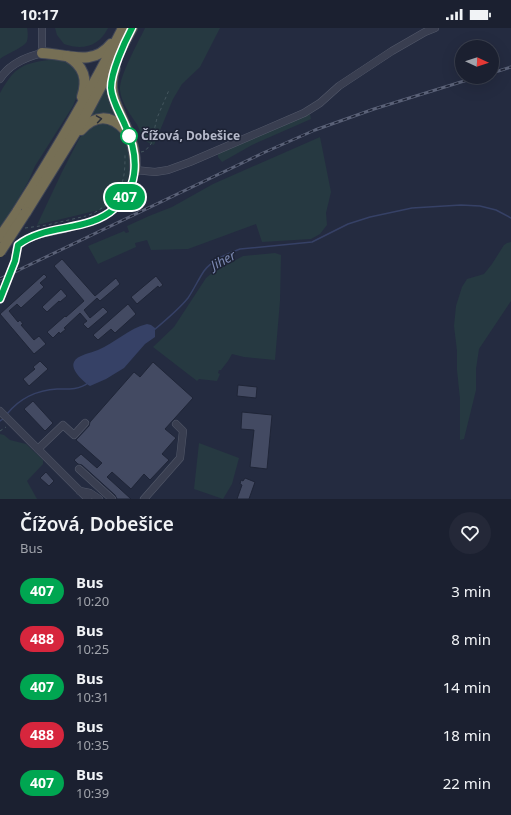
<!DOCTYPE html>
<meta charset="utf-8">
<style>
:root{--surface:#1b2030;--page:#242838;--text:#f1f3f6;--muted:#a0a3ab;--line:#393e4c}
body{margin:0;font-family:"Noto Sans",sans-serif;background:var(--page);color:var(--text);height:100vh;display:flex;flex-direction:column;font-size:15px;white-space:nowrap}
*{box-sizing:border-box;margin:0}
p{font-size:13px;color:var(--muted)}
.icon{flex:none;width:22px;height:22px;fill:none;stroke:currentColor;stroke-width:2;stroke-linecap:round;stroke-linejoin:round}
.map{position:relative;height:471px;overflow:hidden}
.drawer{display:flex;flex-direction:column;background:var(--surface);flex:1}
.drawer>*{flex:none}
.badge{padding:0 8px;border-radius:13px;font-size:14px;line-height:26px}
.needle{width:26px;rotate:93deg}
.fabs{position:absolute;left:455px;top:12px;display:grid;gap:8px}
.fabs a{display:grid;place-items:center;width:44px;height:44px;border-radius:50%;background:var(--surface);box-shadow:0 4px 16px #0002,0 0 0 1px var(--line);font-size:20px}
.map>.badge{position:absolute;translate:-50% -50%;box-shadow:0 0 0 2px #fff}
.round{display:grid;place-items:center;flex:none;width:42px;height:42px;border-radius:21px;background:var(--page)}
.headline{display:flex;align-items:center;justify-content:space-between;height:68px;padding:0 20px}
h1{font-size:19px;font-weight:600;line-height:30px}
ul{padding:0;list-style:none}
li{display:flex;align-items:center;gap:12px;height:48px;padding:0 20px}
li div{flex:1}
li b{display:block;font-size:15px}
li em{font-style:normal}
li .badge{min-width:44px;font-weight:700;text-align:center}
.status{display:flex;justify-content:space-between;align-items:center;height:28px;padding:0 20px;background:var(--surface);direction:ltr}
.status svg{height:11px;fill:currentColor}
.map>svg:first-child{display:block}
.green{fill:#263941}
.water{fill:#364166}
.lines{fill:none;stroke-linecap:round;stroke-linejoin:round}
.stream{stroke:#364166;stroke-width:1.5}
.building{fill:#434a62;stroke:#1f2537}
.minor-casing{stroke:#53596a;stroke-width:8}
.highway-casing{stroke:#404657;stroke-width:12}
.path{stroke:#44565e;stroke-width:1;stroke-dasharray:3 3;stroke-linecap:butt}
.minor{stroke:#393e50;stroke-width:7}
.highway{stroke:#766f55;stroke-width:10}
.rail-casing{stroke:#5a6177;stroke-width:3}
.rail{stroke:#1d2335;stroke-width:1.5;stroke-dasharray:4.5;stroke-linecap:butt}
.highway-bridge-casing{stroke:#404657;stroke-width:12;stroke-linecap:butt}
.highway-bridge{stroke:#766f55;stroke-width:10}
.oneway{stroke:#2a2e3a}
.line-casing{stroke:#fff;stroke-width:9}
.line{stroke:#00a651;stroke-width:6}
.stop-dot{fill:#fff;stroke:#00a651;stroke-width:2}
.labels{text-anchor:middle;stroke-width:3;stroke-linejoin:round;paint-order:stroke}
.stop-label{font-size:12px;font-weight:bold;fill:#b5b9ca;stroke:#1d2335;text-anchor:start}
.water-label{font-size:13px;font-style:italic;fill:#7c89b2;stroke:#1d2335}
</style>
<div class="status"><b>10:17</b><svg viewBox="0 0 49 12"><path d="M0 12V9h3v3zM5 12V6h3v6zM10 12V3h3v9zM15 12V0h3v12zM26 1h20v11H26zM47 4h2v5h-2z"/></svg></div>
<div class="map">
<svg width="511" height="471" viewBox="0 0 511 471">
<rect width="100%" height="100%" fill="#242b40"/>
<!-- green -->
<g class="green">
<path d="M0,0H27C28,4 28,10 27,13C25,19 6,26 0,31Z"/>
<path d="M55,0H108C99,18 83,23 64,16L57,7Z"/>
<path d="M145,0H220L200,39L182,56L173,71L154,117C137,111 144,108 136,95C130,86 121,74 120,62C119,48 138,15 145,0Z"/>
<path d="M54,31L62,32L70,34L79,47L80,60L73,78L35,138L28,154L6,192L0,199V65C16,37 22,36 54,31Z"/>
<polygon points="108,53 121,94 86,93"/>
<polygon points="310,86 311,91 252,117 222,134 218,129 218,126 306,87"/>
<path d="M108,95C112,97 118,100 121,103C141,130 130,165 103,181L37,197L62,144L79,111L84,104L96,96Z"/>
<polygon points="320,109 331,164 326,185 327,197 320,206 311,211 262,214 256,196 188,221 151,222 147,212 135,215 136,219 98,236 88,218 124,203 126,205 129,204 127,198 149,188 172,179 213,156"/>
<polygon points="511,214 511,273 479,321 476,341 476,362 464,411 460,412 460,371 457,342 457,323 454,298 456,278 462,259 467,251 484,246 492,236 504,217 507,215"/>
<polygon points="275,225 281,227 280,273 275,332 244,329 232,326 228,333 221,342 219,342 218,345 220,346 217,353 199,351 197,353 153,319 174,299 206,250 212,245 243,228"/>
<polygon points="0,406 4,407 10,412 26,416 43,432 43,436 27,453 37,471 0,471"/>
<polygon points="199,415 239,430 232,456 223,471 194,461"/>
</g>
<!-- water -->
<path class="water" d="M147,296L151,297L155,300V309L145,316L124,340L106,351L90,358C84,354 70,342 74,334C77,327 91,325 98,322C115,315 129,300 147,296Z"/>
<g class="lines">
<!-- stream -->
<g class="stream">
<path d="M154,302C166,292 179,281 188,270C194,261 198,252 204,243C212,232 227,226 240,221L312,214L348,196L370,189L412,180L461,177L480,178L496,182L511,190"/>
<path d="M7,386C19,371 37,362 57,361C67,361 79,362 88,355"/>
<polyline points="0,393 3,391"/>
</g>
</g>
<!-- building -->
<g class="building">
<polygon points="62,231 95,268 116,250 120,256 100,273 97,270 84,282 90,290 103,279 108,284 88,301 83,296 87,293 80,285 64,300 66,301 60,306 59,304 53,310 47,304 65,288 66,289 84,273 54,238"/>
<polygon points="44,246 47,249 40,255 44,259 21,280 17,276 9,283 18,294 20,292 23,296 21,297 34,312 39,308 46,316 34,326 0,286"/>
<polygon points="156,248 163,257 159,260 158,258 137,276 131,269"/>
<polygon points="61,261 67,268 60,274 59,273 47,284 42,279"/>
<polygon points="128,276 136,286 115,305 111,301 98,312 93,307"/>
<polygon points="40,333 48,341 29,358 23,351 35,341 33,339"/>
<polygon points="153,334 193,370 165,401 176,410 162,426 169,432 150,452 144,446 131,461 112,444 107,449 131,471 117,471 115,467 82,437 78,436 74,432 81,426 97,440 102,435 76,412 89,398 90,394 134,344 140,349"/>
<polygon points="238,357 257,359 256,370 237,368"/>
<polygon points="33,373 53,395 45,403 24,381"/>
<polygon points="242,384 272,387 267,441 250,439 254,402 241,401"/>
<polygon points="46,444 54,453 49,458 40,450"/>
<polygon points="245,450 255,454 249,471 237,471 242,457 240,456 241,452 243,453"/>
</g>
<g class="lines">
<defs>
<g id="minor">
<path d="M0,51C9,36 26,29 42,25V0"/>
<path d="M17,217C29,208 41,206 55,203C92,194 128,187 135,142L155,144L168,142L190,134L304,85L320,75L339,58L392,23L425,4L435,0"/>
<polyline points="0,271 15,233 17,217"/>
<polyline points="0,383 88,471"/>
<polyline points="38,421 63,397 74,407 85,395"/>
<polyline points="79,441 112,471"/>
<polyline points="80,463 90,465 99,471"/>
<polyline points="144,471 180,430 183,403 176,396"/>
</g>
<g id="highway">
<path d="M42,25C67,26 93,39 111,16"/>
<path d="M67,28C84,38 88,51 82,69"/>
<path d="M115,40C107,63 116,76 125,97C132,111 136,126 135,142"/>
<path d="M81,102C95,87 110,86 125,102"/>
<path d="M17,184C55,124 91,63 123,0"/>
<polyline points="26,184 83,92 132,0"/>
</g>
</defs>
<!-- minor casing -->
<use href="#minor" class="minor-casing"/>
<!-- highway casing -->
<use href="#highway" class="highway-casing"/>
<!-- path -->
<g class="path">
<polyline points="141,124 145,123 151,116 157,90 169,62"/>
<path d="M89,187C103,182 117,168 122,155C125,146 125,136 125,127L126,126"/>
<polyline points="25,200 47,197 86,188"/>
<polyline points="0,403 6,399"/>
</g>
<!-- minor -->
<use href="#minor" class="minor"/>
<!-- highway -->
<use href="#highway" class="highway"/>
<defs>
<g id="rail">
<polyline points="492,45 511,39"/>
<polyline points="0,251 263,125 315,102 374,81 477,49"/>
</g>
</defs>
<!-- rail casing -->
<use href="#rail" class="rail-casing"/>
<!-- rail -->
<use href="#rail" class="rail"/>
<defs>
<g id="highway-bridge">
<polyline points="0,209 17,184"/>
<polyline points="0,224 26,184"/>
</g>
</defs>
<!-- highway-bridge casing -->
<use href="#highway-bridge" class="highway-bridge-casing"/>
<!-- highway-bridge -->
<use href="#highway-bridge" class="highway-bridge"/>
</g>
<!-- one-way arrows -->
<defs><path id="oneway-chevron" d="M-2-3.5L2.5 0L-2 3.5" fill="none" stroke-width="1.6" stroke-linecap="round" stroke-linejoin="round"/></defs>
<use class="oneway" href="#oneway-chevron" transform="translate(99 91) rotate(-9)"/>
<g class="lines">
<defs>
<path id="line" d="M0,271L15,233L18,217C46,195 88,205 115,180C141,158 138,125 125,97C120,85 112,73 111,60C111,44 124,15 132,0"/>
</defs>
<!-- line casing -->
<use href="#line" class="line-casing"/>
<!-- line -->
<use href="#line" class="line"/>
</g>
<!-- markers -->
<circle class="stop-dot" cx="129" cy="108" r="8"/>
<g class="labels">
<!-- stop labels -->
<g class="stop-label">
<text x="141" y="112">Čížová, Dobešice</text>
</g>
<!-- water labels -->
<g class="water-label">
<text transform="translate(223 232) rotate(-28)" y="5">Jiher</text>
</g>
</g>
</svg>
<div class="fabs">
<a><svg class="needle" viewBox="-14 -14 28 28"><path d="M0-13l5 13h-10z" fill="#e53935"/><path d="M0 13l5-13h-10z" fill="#a0a3ab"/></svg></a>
</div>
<b class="badge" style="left:125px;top:169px;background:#00a651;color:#fff">407</b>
</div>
<section class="drawer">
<div class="headline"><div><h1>Čížová, Dobešice</h1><p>Bus</p></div><a class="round"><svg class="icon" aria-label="heart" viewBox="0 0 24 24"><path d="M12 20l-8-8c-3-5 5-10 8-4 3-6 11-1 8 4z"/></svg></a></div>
<ul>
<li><span class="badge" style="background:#00a651;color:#fff">407</span><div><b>Bus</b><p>10:20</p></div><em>3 min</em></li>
<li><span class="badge" style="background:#d7263d;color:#fff">488</span><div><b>Bus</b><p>10:25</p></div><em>8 min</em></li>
<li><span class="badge" style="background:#00a651;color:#fff">407</span><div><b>Bus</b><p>10:31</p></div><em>14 min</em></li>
<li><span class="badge" style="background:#d7263d;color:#fff">488</span><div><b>Bus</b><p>10:35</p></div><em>18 min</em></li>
<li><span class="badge" style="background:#00a651;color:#fff">407</span><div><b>Bus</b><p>10:39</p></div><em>22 min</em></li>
</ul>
</section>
